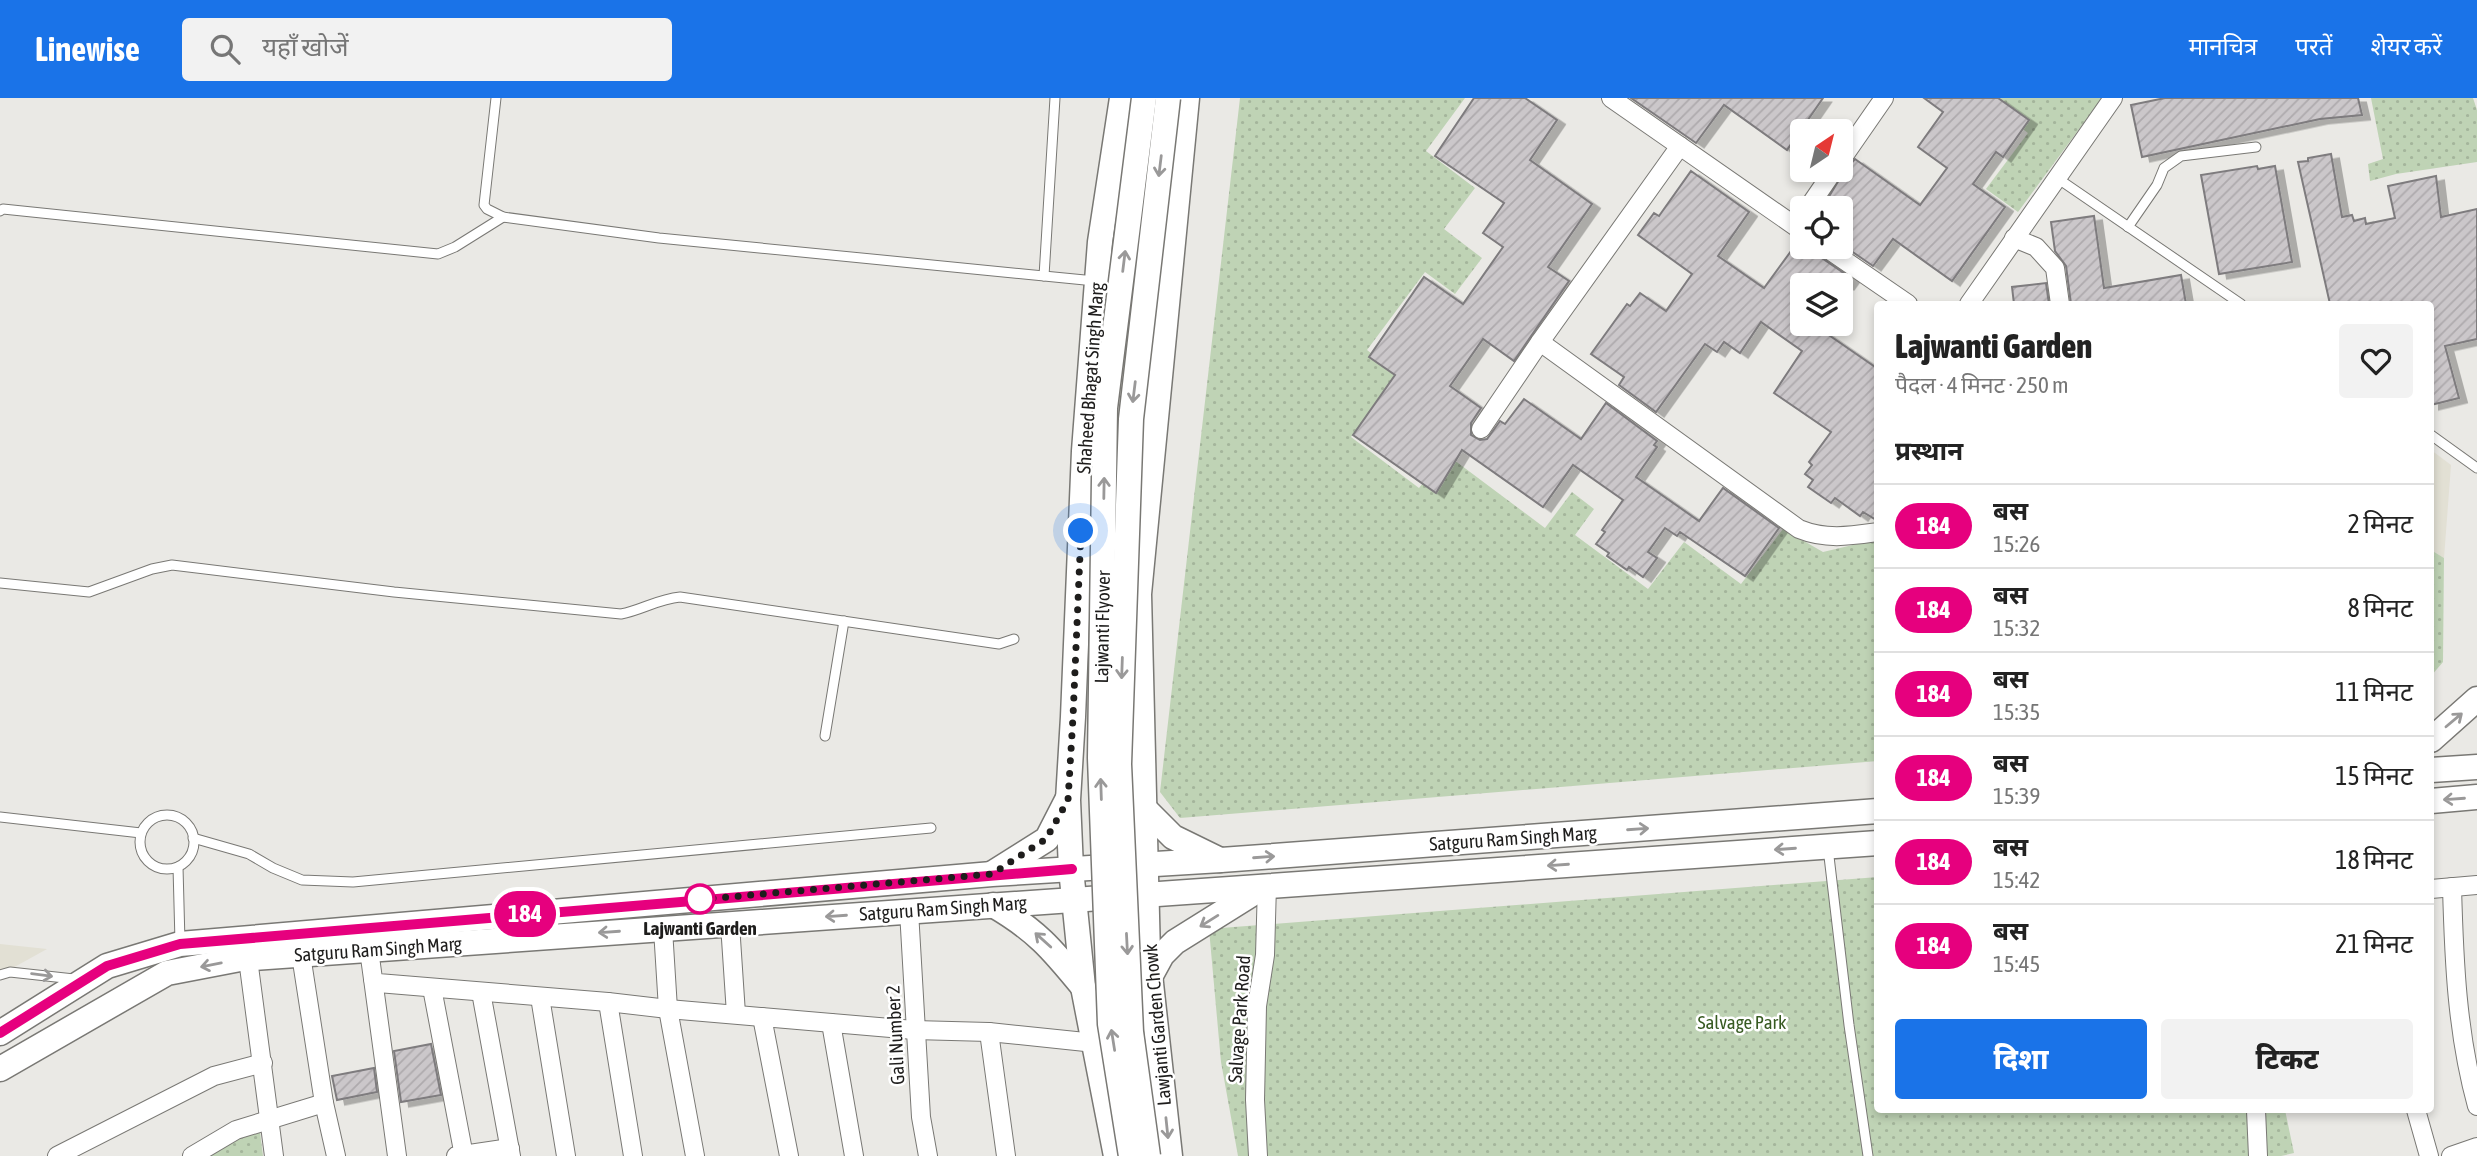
<!DOCTYPE html>
<html lang="hi">
<meta charset="utf-8">
<style>
:root{--surface:#fff;--page:#f2f2f2;--text:#222;--muted:#767676;--line:#e0e0e0;--accent:#1a73e8}
body{margin:0;font-family:"Asap Condensed","Noto Sans Devanagari",sans-serif;background:var(--page);color:var(--text);height:100vh;display:flex;flex-direction:column;font-size:26px;white-space:nowrap}
*{box-sizing:border-box;margin:0}
p{font-size:23px;color:var(--muted)}
.icon{flex:none;width:38px;height:38px;fill:none;stroke:currentColor;stroke-width:2;stroke-linecap:round;stroke-linejoin:round}
.map{position:relative;flex:1;overflow:hidden}
.panel{position:absolute;left:1874px;top:203px;width:560px;height:812px;display:flex;flex-direction:column;background:var(--surface);border-radius:7px;box-shadow:0 4px 10px #0003}
.panel>*{flex:none}
.badge{padding:0 14px;border-radius:23px;font-size:24px;line-height:46px}
.needle{width:46px;rotate:35deg}
.tools{position:absolute;left:1790px;top:21px;display:grid;gap:14px}
.tools a{display:grid;place-items:center;width:63px;height:63px;border-radius:7px;background:var(--surface);box-shadow:0 4px 10px #0003;font-size:35px}
.you{position:absolute;width:35px;height:35px;margin:-18px;border:5px solid #fff;border-radius:50%;background:#1a73e8;box-shadow:0 0 0 10px #1a73e833}
.map>.badge{position:absolute;translate:-50% -50%;box-shadow:0 0 0 4px #fff}
h2{padding:0 21px;font-size:26px;line-height:63px}
.round{display:grid;place-items:center;flex:none;width:74px;height:74px;border-radius:7px;background:var(--page)}
.head{display:flex;align-items:center;justify-content:space-between;height:119px;padding:0 21px}
h1{font-size:33px;font-weight:800;line-height:52px}
.button{display:flex;gap:14px;margin-top:auto;padding:14px 21px}
.button a{flex:1;height:80px;border-radius:7px;background:var(--accent);color:#fff;font-size:28px;font-weight:800;line-height:80px;text-align:center}
.button a+a{background:var(--page);color:var(--text)}
ul{padding:0;list-style:none}
li{display:flex;align-items:center;gap:21px;height:84px;padding:0 21px;border-top:2px solid var(--line)}
li div{flex:1}
li b{display:block;font-size:26px}
li em{font-style:normal}
li .badge{min-width:77px;font-weight:700;text-align:center}
header{display:flex;align-items:center;gap:42px;box-sizing:border-box;height:98px;padding:0 35px;background:var(--accent);color:#fff}
header strong{font-size:33px}
nav{display:flex;gap:38px;margin-inline-start:auto;font-size:24px}
.search{width:490px;height:63px;background:var(--page);display:flex;align-items:center;gap:18px;box-sizing:border-box;padding:0 24px;border-radius:7px;color:var(--muted);font-size:26px}
.map>svg:first-child{display:block}
.built{fill:#e2e0d4}
.park{fill:url(#park-dots)}
.building{fill:url(#building-hatch);stroke:#7e7b7e;stroke-width:2;filter:url(#shadow)}
.lines{fill:none;stroke-linecap:round;stroke-linejoin:round}
.lane-casing{stroke:#797874;stroke-width:11}
.street-casing{stroke:#797874;stroke-width:20}
.secondary-casing{stroke:#797874;stroke-width:27}
.lane{stroke:#fff;stroke-width:9}
.street{stroke:#fff;stroke-width:18}
.secondary{stroke:#fff;stroke-width:24}
.secondary-bridge-casing{stroke:#797874;stroke-width:27;stroke-linecap:butt}
.secondary-bridge{stroke:#fff;stroke-width:24}
.oneway{stroke:#9a9999}
.line-casing{stroke:#fff;stroke-width:16}
.line{stroke:#e6007e;stroke-width:10}
.walk{stroke:#1e1d1c;stroke-width:7;stroke-dasharray:0 12.6}
.stop-dot{fill:#fff;stroke:#e6007e;stroke-width:3.5}
.labels{text-anchor:middle;stroke-width:5;stroke-linejoin:round;paint-order:stroke}
.street-label{font-size:19px;fill:#1e1d1c;stroke:#fff}
.stop-label{font-size:19px;font-weight:bold;fill:#1e1d1c;stroke:#fff}
.park-label{font-size:19px;fill:#375a21;stroke:#fff}
</style>
<header>
<strong>Linewise</strong>
<div class="search"><svg class="icon" aria-label="search" viewBox="0 0 24 24"><circle cx="10" cy="10" r="6"/><path d="M15 15l6 6"/></svg>यहाँ खोजें</div>
<nav><a>मानचित्र</a><a>परतें</a><a>शेयर करें</a></nav>
</header>
<div class="map">
<svg width="2477" height="1058" viewBox="0 0 2477 1058">
<defs>
<pattern id="park-dots" width="8" height="8" patternUnits="userSpaceOnUse" patternTransform="scale(1.75)"><rect width="8" height="8" fill="#bfd3b5"/><path d="M2 2h.1M6 6h.1" fill="none" stroke="#a4b59b" stroke-width="1.8" stroke-linecap="round"/></pattern>
<pattern id="building-hatch" width="6" height="6" patternUnits="userSpaceOnUse" patternTransform="scale(1.75)"><rect width="6" height="6" fill="#cbc7ca"/><path d="M-1 1l2-2M0 6l6-6M5 7l2-2" fill="none" stroke="#aeaaad"/></pattern>
<filter id="shadow"><feDropShadow dx="8" dy="4.5" stdDeviation="0" flood-color="#0004"/></filter>
</defs>
<rect width="100%" height="100%" fill="#eae9e5"/>
<!-- built -->
<g class="built">
<polygon points="2431,352 2451,367 2444,460 2431,452"/>
<polygon points="0,846 47,851 0,877"/>
</g>
<!-- park -->
<g class="park">
<polygon points="1240,0 1465,0 1426,53 1475,90 1444,131 1482,160 1455,196 1425,174 1367,252 1398,276 1351,339 1419,390 1446,356 1545,430 1572,394 1594,411 1575,437 1648,491 1684,444 1741,486 1783,431 1823,454 1878,441 1878,663 1180,720 1160,694"/>
<polygon points="1981,0 2102,0 2018,114 1986,91 2028,35"/>
<polygon points="2371,0 2473,0 2477,12 2477,64 2396,76 2370,83 2368,66 2383,61"/>
<polygon points="2431,452 2444,460 2443,564 2431,578"/>
<polygon points="1878,779 1878,1012 2285,1012 2294,1055 2281,1058 1238,1058 1221,964 1209,831"/>
<polygon points="260,1034 263,1058 208,1058 238,1040"/>
</g>
<!-- building -->
<g class="building">
<polygon points="1474,0 1525,0 1557,22 1530,62 1592,106 1548,169 1569,183 1514,263 1483,241 1450,288 1481,310 1471,325 1471,337 1480,342 1487,341 1500,323 1505,326 1524,301 1581,341 1606,305 1657,343 1654,347 1657,349 1636,379 1699,423 1723,390 1779,430 1745,478 1680,434 1677,438 1665,430 1648,454 1657,460 1643,479 1629,469 1627,472 1607,458 1609,455 1596,446 1605,434 1602,432 1623,402 1573,367 1543,409 1462,352 1436,395 1353,337 1395,277 1369,259 1424,179 1463,206 1503,149 1483,135 1504,105 1435,58"/>
<polygon points="1631,0 1823,0 1787,52 1724,7 1696,45"/>
<polygon points="1924,0 1998,0 2029,22 2003,59 1996,54 1973,86 2005,109 1952,183 1893,141 1873,168 1841,146 1841,110 1822,110 1845,72 1855,61 1920,107 1947,70 1918,49 1943,14"/>
<polygon points="2165,0 2358,0 2362,17 2320,21 2142,59 2131,7"/>
<polygon points="2331,56 2342,119 2352,117 2354,123 2365,120 2366,126 2395,120 2388,88 2436,78 2441,119 2477,111 2477,241 2445,248 2459,300 2431,307 2431,206 2330,206 2298,64 2308,63 2308,60"/>
<polygon points="2257,68 2258,71 2275,68 2292,164 2219,176 2201,77"/>
<polygon points="1691,73 1749,114 1718,158 1764,190 1794,149 1814,149 1819,158 1851,180 1846,187 1802,187 1802,226 1828,226 1823,233 1878,271 1878,423 1863,414 1860,418 1835,400 1831,405 1808,389 1813,382 1805,376 1812,367 1809,364 1831,334 1774,295 1802,253 1761,224 1740,255 1724,244 1717,254 1705,246 1656,314 1619,287 1624,279 1591,256 1627,206 1630,208 1640,195 1666,213 1692,176 1638,137 1654,115 1659,118"/>
<polygon points="2094,118 2104,190 2181,177 2186,206 2071,206 2066,168 2055,153 2051,124"/>
<polygon points="2046,185 2049,206 2014,206 2012,189"/>
<polygon points="431,946 441,997 401,1004 394,953"/>
<polygon points="374,970 377,994 337,1002 332,978"/>
</g>
<g class="lines">
<defs>
<g id="lane">
<polyline points="496,0 484,107 487,111 503,119 659,140 1095,183"/>
<polyline points="2057,80 2241,206"/>
<polyline points="0,113 3,111 438,156 455,149 503,119"/>
<polyline points="2128,129 2157,87 2164,70 2181,58 2256,49"/>
<polyline points="1044,178 1055,0"/>
<polyline points="2431,337 2477,370"/>
<path d="M0,485L89,494L152,471L172,467L394,494L621,516C642,512 658,501 680,499L999,546L1014,541"/>
<polyline points="825,638 844,523"/>
<circle cx="167" cy="744" r="27"/>
<polyline points="0,719 141,735"/>
<polyline points="193,740 249,756 273,770 302,782 353,784 931,730"/>
<polyline points="1828,750 1849,927 1868,1058"/>
<polyline points="178,769 180,844"/>
<polyline points="0,877 10,874 74,881"/>
</g>
<g id="street">
<polyline points="1611,0 1802,133"/>
<polyline points="1841,62 1884,0"/>
<polyline points="1808,110 1834,72"/>
<polyline points="2014,140 2036,149 2055,170 2060,206"/>
<polyline points="1825,149 1908,206"/>
<polyline points="1969,206 2113,0"/>
<path d="M1540,244L1799,431C1826,442 1850,438 1878,434"/>
<polyline points="1481,331 1540,244 1680,48"/>
<path d="M2452,789C2454,863 2457,936 2477,1008"/>
<polyline points="2431,791 2477,787"/>
<polyline points="909,813 921,1019 928,1058"/>
<polyline points="730,826 736,916"/>
<polyline points="663,831 668,911 695,1058"/>
<polyline points="369,852 373,881 378,885 608,904 668,911 914,932 989,934 1095,945"/>
<polyline points="301,857 324,1005 336,1058"/>
<polyline points="248,861 274,1058"/>
<polyline points="373,881 397,1058"/>
<polyline points="432,890 464,1058"/>
<polyline points="481,894 511,1058"/>
<polyline points="540,899 566,1058"/>
<polyline points="608,904 633,1058"/>
<polyline points="762,919 789,1058"/>
<polyline points="831,925 854,1058"/>
<polyline points="989,934 1006,1058"/>
<polyline points="2256,1012 2258,1058"/>
<polyline points="2416,1012 2429,1058"/>
<polyline points="57,1058 214,978 263,965"/>
<polyline points="192,1058 236,1032 324,1005"/>
<polyline points="456,1058 510,1050"/>
<polyline points="1258,1058 1255,1002 1257,908 1265,857 1267,787"/>
<polyline points="2451,1058 2477,1049"/>
</g>
<g id="secondary">
<polyline points="2431,642 2477,601"/>
<polyline points="2431,672 2477,669"/>
<polyline points="2431,703 2477,699"/>
<polyline points="1146,712 1173,739 1220,762"/>
<polyline points="993,775 1047,741 1067,702"/>
<path d="M993,807C1036,832 1052,851 1083,889"/>
<polyline points="1150,879 1162,857 1175,844 1263,789"/>
<polyline points="0,935 107,868 180,846 992,776 1221,762 1878,713"/>
<polyline points="0,971 167,875 240,861 1878,745"/>
<polyline points="1116,1058 1083,889 1071,771 1068,702 1073,619 1084,353 1100,144 1122,0"/>
<polyline points="1170,1058 1148,858 1139,496 1187,0"/>
</g>
</defs>
<!-- lane casing -->
<use href="#lane" class="lane-casing"/>
<!-- street casing -->
<use href="#street" class="street-casing"/>
<!-- secondary casing -->
<use href="#secondary" class="secondary-casing"/>
<!-- lane -->
<use href="#lane" class="lane"/>
<!-- street -->
<use href="#street" class="street"/>
<!-- secondary -->
<use href="#secondary" class="secondary"/>
<defs>
<g id="secondary-bridge">
<polyline points="1131,1058 1110,926 1100,660 1105,310 1144,0"/>
<polyline points="1148,1058 1131,934 1119,666 1131,321 1168,0"/>
</g>
</defs>
<!-- secondary-bridge casing -->
<use href="#secondary-bridge" class="secondary-bridge-casing"/>
<!-- secondary-bridge -->
<use href="#secondary-bridge" class="secondary-bridge"/>
</g>
<!-- one-way arrows -->
<defs><path id="oneway-shaft" d="M-6 0H5M1.5-3L5.5 0L1.5 3" fill="none" stroke-width="1.6" stroke-linecap="round" stroke-linejoin="round" transform="scale(1.75)"/></defs>
<g class="oneway">
<use href="#oneway-shaft" transform="translate(1160 68) rotate(97)"/>
<use href="#oneway-shaft" transform="translate(1124 163) rotate(-83)"/>
<use href="#oneway-shaft" transform="translate(1134 294) rotate(97)"/>
<use href="#oneway-shaft" transform="translate(1104 390) rotate(-89)"/>
<use href="#oneway-shaft" transform="translate(1122 570) rotate(92)"/>
<use href="#oneway-shaft" transform="translate(2454 622) rotate(-40)"/>
<use href="#oneway-shaft" transform="translate(1101 691) rotate(-92)"/>
<use href="#oneway-shaft" transform="translate(2454 701) rotate(176)"/>
<use href="#oneway-shaft" transform="translate(1638 731) rotate(-4)"/>
<use href="#oneway-shaft" transform="translate(1785 751) rotate(176)"/>
<use href="#oneway-shaft" transform="translate(1264 759) rotate(-4)"/>
<use href="#oneway-shaft" transform="translate(1558 767) rotate(176)"/>
<use href="#oneway-shaft" transform="translate(836 818) rotate(176)"/>
<use href="#oneway-shaft" transform="translate(1209 823) rotate(148)"/>
<use href="#oneway-shaft" transform="translate(609 834) rotate(176)"/>
<use href="#oneway-shaft" transform="translate(1043 842) rotate(-138)"/>
<use href="#oneway-shaft" transform="translate(1127 846) rotate(87)"/>
<use href="#oneway-shaft" transform="translate(211 867) rotate(169)"/>
<use href="#oneway-shaft" transform="translate(42 877) rotate(7)"/>
<use href="#oneway-shaft" transform="translate(1113 942) rotate(-99)"/>
<use href="#oneway-shaft" transform="translate(1167 1030) rotate(84)"/>
</g>
<g class="lines">
<defs>
<polyline id="line" points="0,935 107,868 180,846 1072,771"/>
</defs>
<!-- line casing -->
<use href="#line" class="line-casing"/>
<!-- line -->
<use href="#line" class="line"/>
<!-- walk -->
<polyline class="walk" points="700,801 694,802 992,776 1046,741 1068,702 1073,619 1081,433"/>
</g>
<!-- markers -->
<circle class="stop-dot" cx="700" cy="801" r="14"/>
<g class="labels">
<!-- street labels -->
<g class="street-label">
<text transform="translate(1090 280) rotate(-86)" y="7">Shaheed Bhagat Singh Marg</text>
<text transform="translate(1102 529) rotate(-89)" y="7">Lajwanti Flyover</text>
<text transform="translate(1513 740) rotate(-4)" y="7">Satguru Ram Singh Marg</text>
<text transform="translate(943 810) rotate(-4)" y="7">Satguru Ram Singh Marg</text>
<text transform="translate(378 851) rotate(-4)" y="7">Satguru Ram Singh Marg</text>
<text transform="translate(1239 921) rotate(-86)" y="7">Salvage Park Road</text>
<text transform="translate(1157 927) rotate(-95)" y="7">Lawjanti Garden Chowk</text>
<text transform="translate(895 937) rotate(-93)" y="7">Gali Number 2</text>
</g>
<!-- stop labels -->
<g class="stop-label">
<text x="700" y="837">Lajwanti Garden</text>
</g>
<!-- park labels -->
<g class="park-label">
<text x="1742" y="931">Salvage Park</text>
</g>
</g>
</svg>
<div class="tools">
<a><svg class="needle" viewBox="-14 -14 28 28"><path d="M0-13l5 13h-10z" fill="#e53935"/><path d="M0 13l5-13h-10z" fill="#767676"/></svg></a>
<a><svg class="icon" aria-label="locate" viewBox="0 0 24 24"><circle cx="12" cy="12" r="6"/><path d="M12 2v4M12 18v4M2 12h4M18 12h4"/></svg></a>
<a><svg class="icon" aria-label="layers" viewBox="0 0 24 24"><path d="M12 4l9 5-9 5-9-5zM3 14l9 5 9-5"/></svg></a>
</div>
<div class="you" style="left:1081px;top:433px"></div>
<b class="badge" style="left:525px;top:816px;background:#e6007e;color:#fff">184</b>
<section class="panel">
<div class="head"><div><h1>Lajwanti Garden</h1><p>पैदल · 4 मिनट · 250 m</p></div><a class="round"><svg class="icon" aria-label="heart" viewBox="0 0 24 24"><path d="M12 20l-8-8c-3-5 5-10 8-4 3-6 11-1 8 4z"/></svg></a></div>
<h2>प्रस्थान</h2>
<ul>
<li><span class="badge" style="background:#e6007e;color:#fff">184</span><div><b>बस</b><p>15:26</p></div><em>2 मिनट</em></li>
<li><span class="badge" style="background:#e6007e;color:#fff">184</span><div><b>बस</b><p>15:32</p></div><em>8 मिनट</em></li>
<li><span class="badge" style="background:#e6007e;color:#fff">184</span><div><b>बस</b><p>15:35</p></div><em>11 मिनट</em></li>
<li><span class="badge" style="background:#e6007e;color:#fff">184</span><div><b>बस</b><p>15:39</p></div><em>15 मिनट</em></li>
<li><span class="badge" style="background:#e6007e;color:#fff">184</span><div><b>बस</b><p>15:42</p></div><em>18 मिनट</em></li>
<li><span class="badge" style="background:#e6007e;color:#fff">184</span><div><b>बस</b><p>15:45</p></div><em>21 मिनट</em></li>
</ul>
<div class="button"><a>दिशा</a><a>टिकट</a></div>
</section>
</div>
